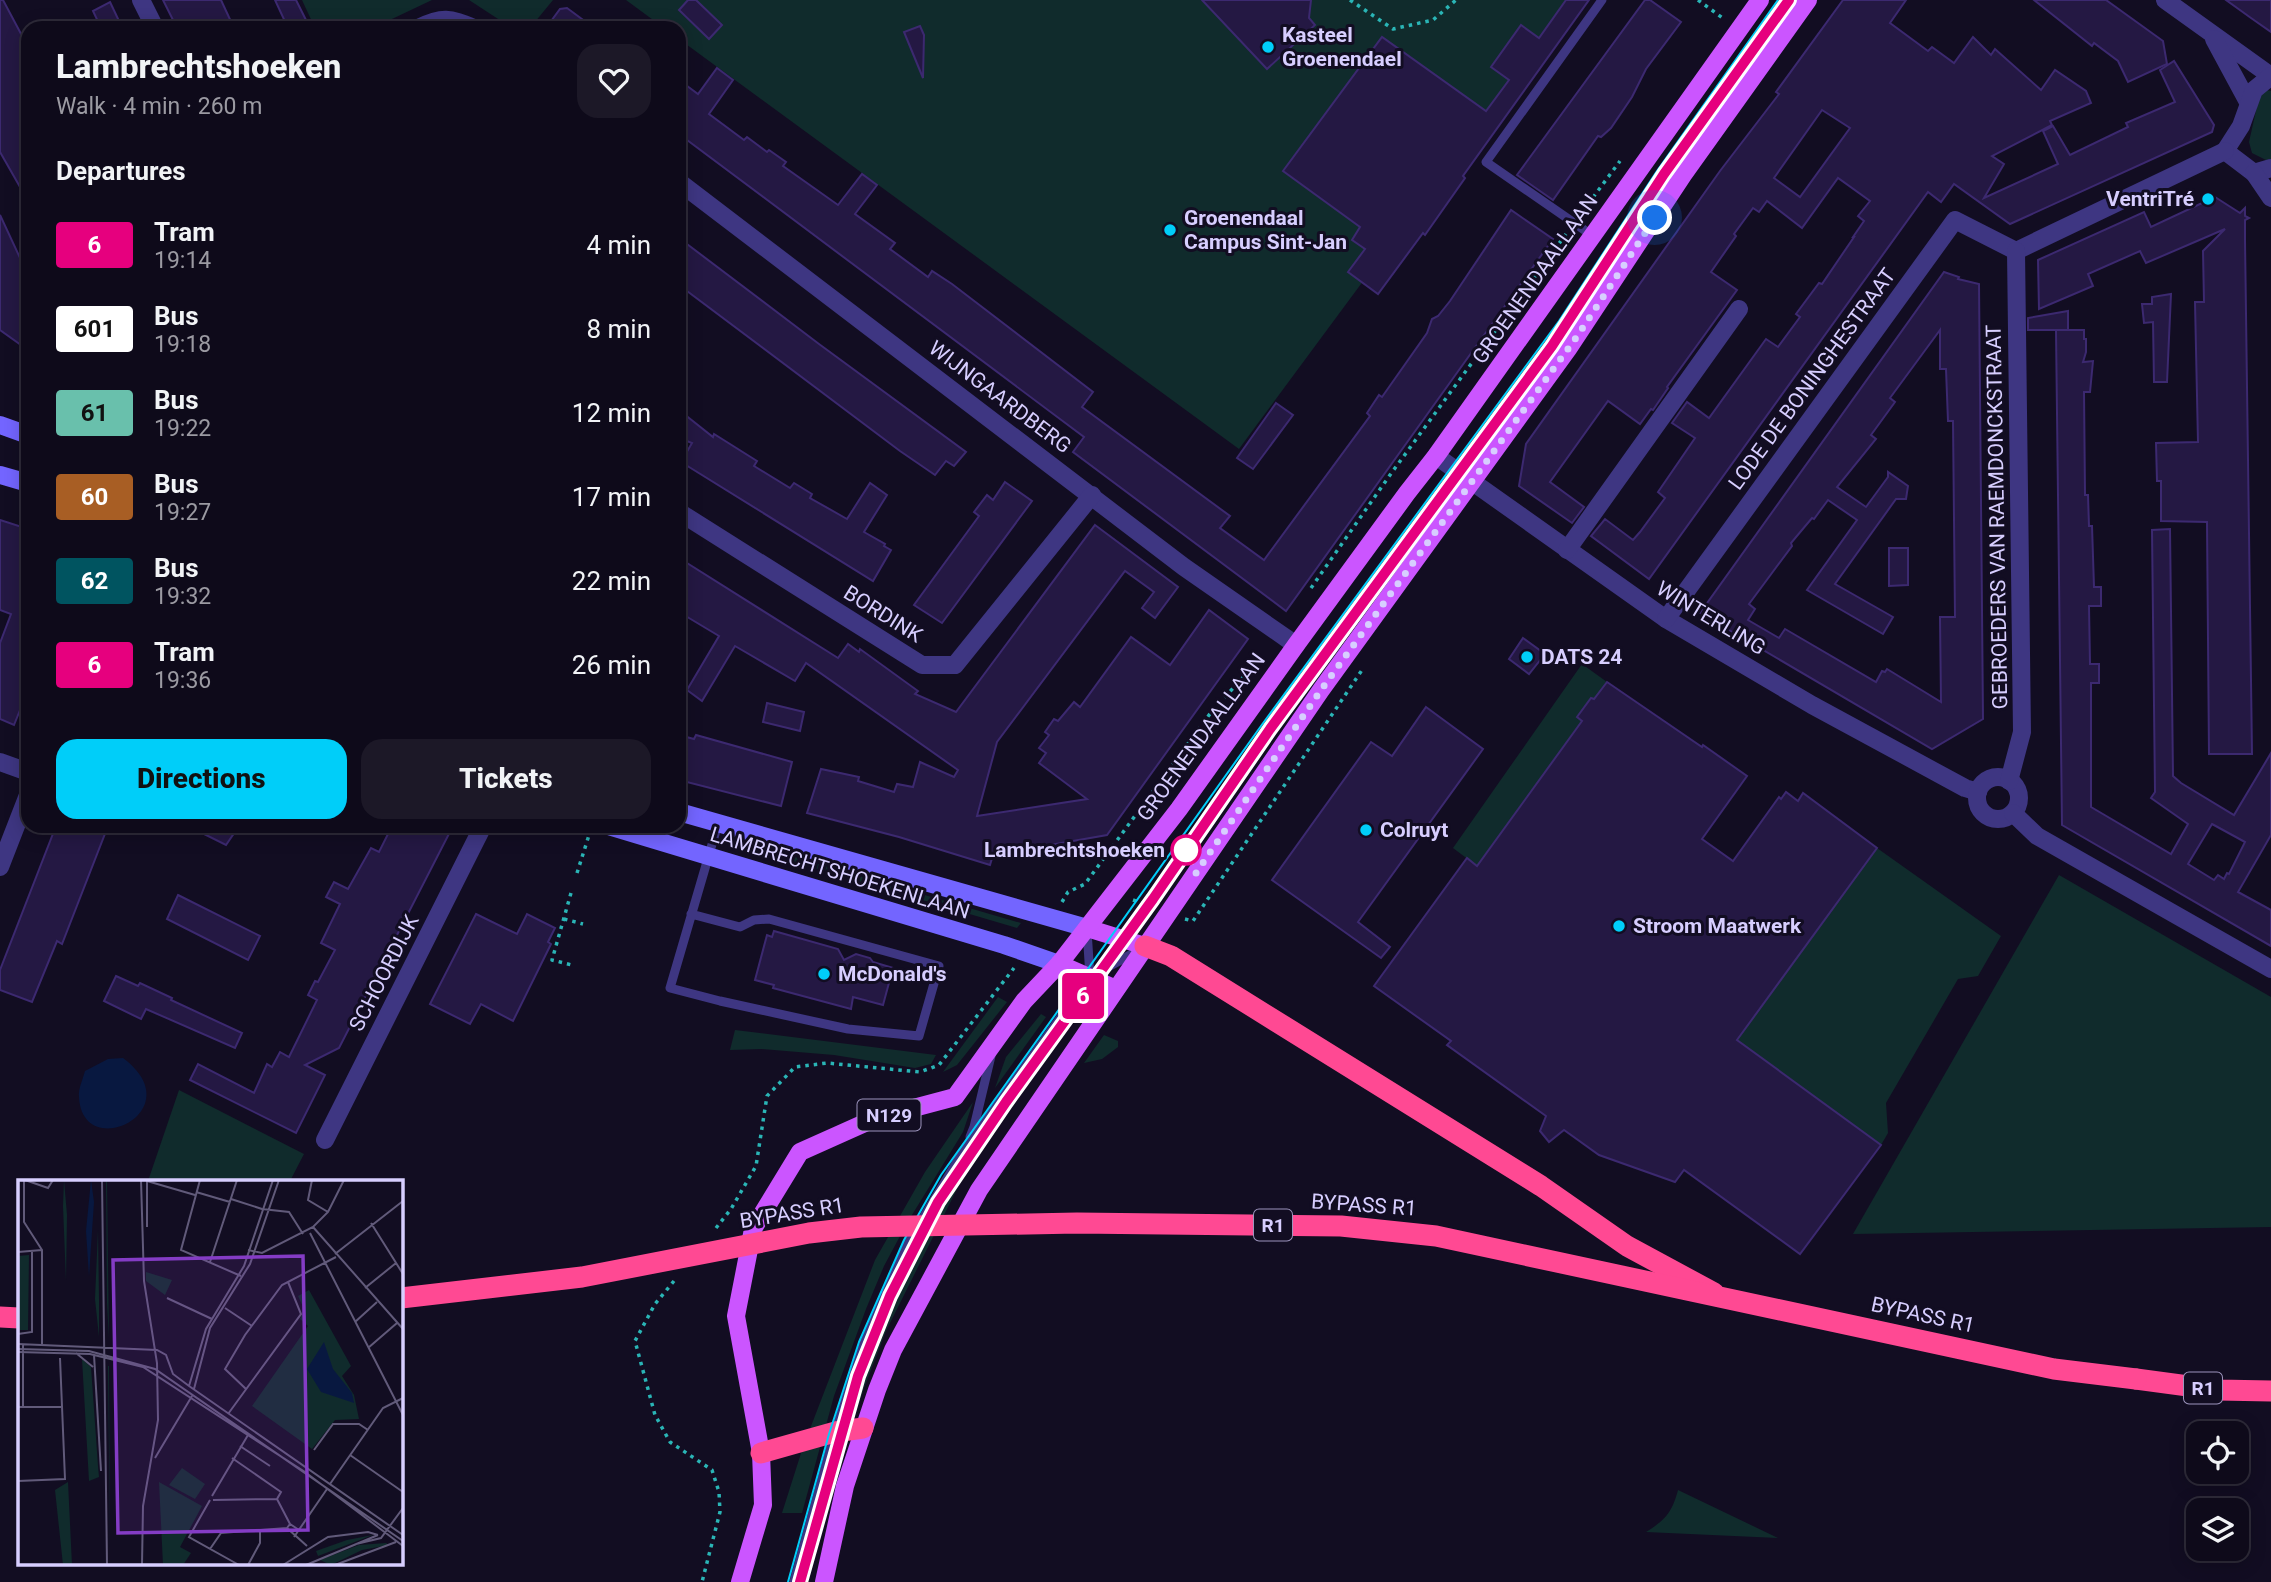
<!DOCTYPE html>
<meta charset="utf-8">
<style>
:root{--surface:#0e0a1a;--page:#1c1827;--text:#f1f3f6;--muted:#9b9aa2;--line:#2e2b39;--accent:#00cef9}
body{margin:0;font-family:Roboto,sans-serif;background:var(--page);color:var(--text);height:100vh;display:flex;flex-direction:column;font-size:26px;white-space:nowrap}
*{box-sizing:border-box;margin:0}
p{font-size:23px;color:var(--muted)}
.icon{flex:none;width:38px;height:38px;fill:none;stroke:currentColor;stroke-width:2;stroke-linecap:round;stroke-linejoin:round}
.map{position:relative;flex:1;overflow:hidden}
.drawer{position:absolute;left:21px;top:21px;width:665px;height:812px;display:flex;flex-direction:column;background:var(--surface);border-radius:21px;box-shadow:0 4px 18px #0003,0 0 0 2px var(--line)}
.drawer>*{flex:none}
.badge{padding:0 14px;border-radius:5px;font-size:24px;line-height:46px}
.tools{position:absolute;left:2186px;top:1421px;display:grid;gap:14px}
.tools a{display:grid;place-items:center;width:63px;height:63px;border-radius:14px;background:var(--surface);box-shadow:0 4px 18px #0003,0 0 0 2px var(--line);font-size:35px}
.you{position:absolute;width:35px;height:35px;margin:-18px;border:5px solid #fff;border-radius:50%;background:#1a73e8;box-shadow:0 0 0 10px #1a73e833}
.map>.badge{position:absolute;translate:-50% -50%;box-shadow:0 0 0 4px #fff}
h2{padding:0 35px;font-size:26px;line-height:63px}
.round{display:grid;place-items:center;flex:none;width:74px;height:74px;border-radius:21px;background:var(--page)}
.summary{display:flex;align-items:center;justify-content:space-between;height:119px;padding:0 35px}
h1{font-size:33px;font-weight:800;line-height:52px}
.cta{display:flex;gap:14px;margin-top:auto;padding:14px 35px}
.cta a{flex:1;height:80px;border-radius:21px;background:var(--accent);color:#111;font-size:28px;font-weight:800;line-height:80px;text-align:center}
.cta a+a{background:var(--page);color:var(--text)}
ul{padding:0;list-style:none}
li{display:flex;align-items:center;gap:21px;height:84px;padding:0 35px}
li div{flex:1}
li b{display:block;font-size:26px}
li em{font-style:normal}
li .badge{min-width:77px;font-weight:700;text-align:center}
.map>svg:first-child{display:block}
.green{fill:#102b2c}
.water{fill:#081840}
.building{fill:#241843;stroke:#3c2970;stroke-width:2;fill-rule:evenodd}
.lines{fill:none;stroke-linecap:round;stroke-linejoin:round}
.path{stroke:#2ab5b6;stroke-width:3.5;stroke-dasharray:3.5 5;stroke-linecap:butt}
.lane{stroke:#3e3682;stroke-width:9}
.street{stroke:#3e3682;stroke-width:18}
.secondary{stroke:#7365ff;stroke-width:18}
.primary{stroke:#cb55ff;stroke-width:18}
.highway{stroke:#ff4993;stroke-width:21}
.tram{stroke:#00cef9;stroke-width:2}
.highway-bridge{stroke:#ff4993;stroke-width:21}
.line-casing{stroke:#fff;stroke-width:16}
.line{stroke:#e6007e;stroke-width:10}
.walk{stroke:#d7ceff;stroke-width:7;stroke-dasharray:0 12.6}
.poi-dot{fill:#00cef9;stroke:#120d22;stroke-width:2.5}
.stop-dot{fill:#fff;stroke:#e6007e;stroke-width:3.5}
.labels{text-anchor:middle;stroke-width:6;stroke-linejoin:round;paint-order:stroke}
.shield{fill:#120d22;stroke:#9c94bd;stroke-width:2}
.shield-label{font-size:19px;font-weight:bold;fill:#d7ceff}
.poi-label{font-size:21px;font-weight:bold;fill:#d7ceff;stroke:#120d22;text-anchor:start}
.street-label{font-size:21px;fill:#d7ceff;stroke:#120d22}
.stop-label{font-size:21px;font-weight:bold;fill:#d7ceff;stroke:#120d22;text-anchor:end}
.inset-road{fill:none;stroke:#615a7a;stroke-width:2}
.view{fill:#843cc5;fill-opacity:0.15;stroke:#843cc5;stroke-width:3.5}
.inset-edge{fill:none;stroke:#d7ceff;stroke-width:3.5}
</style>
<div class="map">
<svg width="2271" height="1582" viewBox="0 0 2271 1582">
<rect width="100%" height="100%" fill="#120d22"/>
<!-- green -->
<g class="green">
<polygon points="302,0 432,0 373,28 315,28"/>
<polygon points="469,0 553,0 530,28 512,28"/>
<polygon points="626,0 1567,0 1395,238 1239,449 679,39 679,28 664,28"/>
<polygon points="2267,90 2271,91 2271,159 2266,160 2252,153 2249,142 2260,93"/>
<polygon points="1582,664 1607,682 1594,699 1591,698 1577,717 1584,722 1567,742 1477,866 1453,848"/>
<polygon points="750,844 1021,923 1017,928 749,849"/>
<polygon points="1877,848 2001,936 1978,976 1958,979 1886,1103 1888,1133 1881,1145 1737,1040"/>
<polygon points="2059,875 2271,997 2271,1227 1853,1234"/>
<polygon points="998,997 1007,1002 957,1065 943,1072"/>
<polygon points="1041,1014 1046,1017 995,1088 1006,1057"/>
<polygon points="735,1030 936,1055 931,1064 915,1068 834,1055 761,1049 730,1050"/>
<polygon points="1104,1035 1118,1041 1118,1047 1102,1059 1084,1063"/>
<polygon points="179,1090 304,1154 290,1181 148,1181"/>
<polygon points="973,1102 963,1132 907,1223 884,1266 866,1309 834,1396 802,1513 782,1513 803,1447 875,1260 925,1172"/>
<path d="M978,1152L979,1153L964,1175L886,1331L864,1388L833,1482C843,1450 850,1417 861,1385C889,1304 926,1221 978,1152Z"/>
<path d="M1678,1490L1778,1538L1646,1532C1665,1520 1672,1513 1678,1490Z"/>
</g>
<!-- water -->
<path class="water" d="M123,1058C194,1111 82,1164 79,1097C78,1089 83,1079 85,1071L108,1059Z"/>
<!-- building -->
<g class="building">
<polygon points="0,0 3,0 28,47 28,201 0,152"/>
<polygon points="163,0 221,0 234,28 177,28"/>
<polygon points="275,0 296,0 310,28 288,28"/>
<polygon points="688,0 696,0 722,25 709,39 679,10"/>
<polygon points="1202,0 1311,0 1309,18 1315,25 1267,69"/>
<polygon points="1566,0 1589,0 1463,176 1465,178 1425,235 1423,233 1378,294 1348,272 1365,249 1352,240 1360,227 1283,171 1382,37 1486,111 1509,80 1491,67 1521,25 1539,38"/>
<polygon points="1645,0 1650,0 1681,22 1646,69 1632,97 1611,128 1601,137 1598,136 1553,200 1517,175"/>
<path d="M1843,0H1906L1890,23L1928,51L1932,47L1954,63L1973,37L1991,55L1995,49L2041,90L2055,70L2086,91L2091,103L2050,121L2052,125L1992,156L2004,164L1984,198L2058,164L2043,131L2053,126L2070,155L2128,127L2126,123L2175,102L2160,70L2174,61L2214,125L2212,132L2010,224L1954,184L1941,202L1928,192L1649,579L1591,536L1605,519L1633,540L1640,532L1665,498L1658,492L1695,438L1672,423L1687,402L1709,418L1766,339L1778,347L1800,317L1796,314L1819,283L1822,284L1854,237H1853L1864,221L1858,216L1870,201L1838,178L1802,228L1767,201L1759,212L1753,208L1734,234L1736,236L1711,272L1737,290L1667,387L1668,388L1653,410L1651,409L1640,424L1608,401L1550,482L1584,507L1572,523L1519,486L1526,444L1720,171L1779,94L1776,92ZM1822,110L1850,128L1800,197L1774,178Z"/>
<polygon points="2034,0 2106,0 2163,41 2167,64 2128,82 2118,61 2094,43 2092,46"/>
<polygon points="2226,0 2271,0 2271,32 2251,18"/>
<polygon points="110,2 120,23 110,28 101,28 93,11"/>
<polygon points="567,8 594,28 546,28 560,9"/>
<polygon points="920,26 924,35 923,78 904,32"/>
<polygon points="717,68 733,80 709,114 744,140 747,137 767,152 769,150 786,162 783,166 838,205 862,174 877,185 855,214 895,243 890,249 928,277 932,271 952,284 1093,392 1082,407 1230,516 1220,528 1264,560 1370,416 1367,413 1379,395 1382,397 1427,333 1432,319 1438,316 1450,301 1511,210 1553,239 1286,611 1073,452 1084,437 679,134 679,80 698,94"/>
<polygon points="2215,197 2240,213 2245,208 2245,216 2249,218 2245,220 2245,240 2252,754 2209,754 2207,522 2161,521 2161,481 2157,481 2156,443 2198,442 2195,302 2204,302 2203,251 2225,229 2146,263 2140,251 2088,274 2093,286 2039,309 2038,260 2144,212 2151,227"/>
<polygon points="0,215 28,275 28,350 0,330"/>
<polygon points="679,238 819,344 966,452 954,466 946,461 935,475 900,451 679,285"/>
<path d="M1944,272L1959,277L1958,279L1979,284L1983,719L1932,749L1700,613ZM1940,330V369H1946L1948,421H1953L1955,617H1940L1941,702L1887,669L1885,672L1882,671L1876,682L1785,629L1779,638L1748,620L1755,609L1749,604L1792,546L1791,543L1812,518L1814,519L1828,500L1857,520L1807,590L1883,634L1893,617L1835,584L1896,499H1906L1908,486L1888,472V477L1866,507L1837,487L1876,439L1871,435L1895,402L1890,398Z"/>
<polygon points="2171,294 2167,382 2154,382 2153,322 2144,323 2142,304 2152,304 2152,297"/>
<polygon points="2068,311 2068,330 2028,330 2028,318"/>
<path d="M2056,330H2084V339H2086V352L2083,362L2093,361L2090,392H2084L2085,495H2088L2089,526H2092L2094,587H2101V606H2089L2090,664H2099V683H2091V807L2171,854L2188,824L2151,798L2155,792L2152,530L2170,529L2173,776L2181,783L2234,815L2271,753V835L2238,892L2271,910V946L2062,825ZM2212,824L2245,842L2229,874L2227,873L2224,879L2218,875L2214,880L2188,864Z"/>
<polygon points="1276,403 1293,415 1253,469 1237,458"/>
<polygon points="679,410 713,437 714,434 757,461 754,466 790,488 794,483 812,494 810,498 847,519 870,483 887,495 864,532 885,544 884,546 891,550 873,581 681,462 692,443 679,438"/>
<polygon points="1005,482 1032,501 942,623 914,605 979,516 974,512 987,495 993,500"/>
<polygon points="0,520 28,529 28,690 14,725 0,719 0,643 11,614 0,610"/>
<polygon points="1095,525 1178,587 1155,618 1142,608 1154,592 1125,571 997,742 977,816 1087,799 1039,763 1046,753 1039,748 1049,735 1045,732 1054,719 1058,721 1074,702 1080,707 1131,637 1170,665 1209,610 1248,639 1107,835 993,855 990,865 899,837 807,813 821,769 859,777 858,781 894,792 897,784 913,787 920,762 954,777 958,770 806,663 795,681 735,646 702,701 687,690 719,636 679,612 679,558 838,658 848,644 859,652 860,649 918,691 915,694 956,712"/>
<polygon points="1889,548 1908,548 1908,585 1889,586"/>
<polygon points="1523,638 1545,654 1529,674 1509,659"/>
<polygon points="1607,682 1702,747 1703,745 1747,776 1702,839 1733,861 1779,797 1781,799 1786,792 1798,801 1803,793 1877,848 1737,1040 1881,1145 1800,1254 1684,1170 1675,1182 1599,1155 1564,1130 1549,1142 1540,1131 1546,1116 1447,1045 1451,1041 1374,986 1467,858 1477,866 1582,721 1577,717 1591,698 1594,699"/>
<polygon points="767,703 804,712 800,731 763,722"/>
<polygon points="1426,707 1483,749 1358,922 1390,947 1381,958 1272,880 1371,742 1392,756"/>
<polygon points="679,735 694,739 696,735 792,762 781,806 679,780"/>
<polygon points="56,826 108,826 62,944 57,941 32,1002 0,990 0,970"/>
<polygon points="188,826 239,826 226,845"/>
<polygon points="392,826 453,826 339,1048 305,1065 325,1075 296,1133 190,1080 198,1064 254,1093 267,1064 272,1067 280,1052 289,1057 317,1000 308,995 315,981 318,982 335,950 321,943 340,904 326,897 334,882 348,889 371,848 379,852"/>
<polygon points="178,895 260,936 248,960 167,919"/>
<polygon points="476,914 517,934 527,914 555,928 548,942 551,944 513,1021 481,1004 470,1024 430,1004"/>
<polygon points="774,931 838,949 844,960 856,954 870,958 873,962 893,968 883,1005 853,997 851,1009 773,988 774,985 755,980 767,935 772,937"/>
<polygon points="116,976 138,986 140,983 172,998 171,1000 242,1033 235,1048 146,1009 141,1019 104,1001"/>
</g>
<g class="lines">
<!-- path -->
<g class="path">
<polyline points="1350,0 1393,29 1433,20 1456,0"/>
<polyline points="1698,0 1724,19"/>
<polyline points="1583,211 1620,161"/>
<polyline points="1311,588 1390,475 1566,234"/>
<polyline points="577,873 590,832"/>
<polyline points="571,893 552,960 572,965"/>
<polyline points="1133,900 1152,907"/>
<polyline points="1062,902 1068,892 1085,884 1212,711 1259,660"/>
<polyline points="564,919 583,924"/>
<polyline points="1185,919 1193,921 1362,670"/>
<polyline points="716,1228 731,1209 756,1166 767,1096 795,1067 827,1063 920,1072 939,1065 1014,968"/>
<polyline points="674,1281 655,1304 635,1341 655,1415 670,1442 712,1470 719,1492 720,1512 702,1582"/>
</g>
<!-- lane -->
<g class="lane">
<polyline points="1593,236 1486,162 1602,0"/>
<polyline points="691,914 740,927 754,920 769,919 939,966 919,1036 848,1029 720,1001 670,988 718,824"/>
<polyline points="1087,930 1090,977"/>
<polyline points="970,1137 974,1127 991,1056"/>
<polyline points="794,1582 835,1432 863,1346 908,1243 961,1155 1090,977 1139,950"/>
</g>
<!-- street -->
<g class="street">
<polyline points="141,0 155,28"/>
<polyline points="2165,0 2271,76"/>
<path d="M418,28C443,16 449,18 474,28"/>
<polyline points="2214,39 2248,102"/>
<polyline points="2271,76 2254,90 2241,126 2225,151 2254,173 2271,168"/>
<polyline points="2254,173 2271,198"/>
<polyline points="679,182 1184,567 1296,645"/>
<polyline points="2016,251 2225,151"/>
<polyline points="1436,456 1666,619 1812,705 1965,788 1978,792"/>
<polyline points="679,512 922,665 955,665 1092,495"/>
<polyline points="1567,550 1739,309"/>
<polyline points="1666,619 1955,220 2016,251"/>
<polyline points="0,762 28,772"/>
<circle cx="1998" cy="798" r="21"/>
<polyline points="2009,781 2022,732 2016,251"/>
<polyline points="2013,813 2037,836 2271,969"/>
<polyline points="0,867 28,795"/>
<polyline points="325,1140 483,826"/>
</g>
<!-- secondary -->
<g class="secondary">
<polyline points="0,425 28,435"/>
<polyline points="0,475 28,483"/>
<polyline points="679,812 1087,928"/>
<polyline points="608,826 1004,945 1059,964"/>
</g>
<!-- primary -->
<g class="primary">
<polyline points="1087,928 1145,946"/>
<polyline points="1059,964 1116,989"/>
<polyline points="740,1582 763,1505 761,1453 736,1316 753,1229 800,1152 876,1118 955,1097 1024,1001 1059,964 1179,809 1296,645 1407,493 1436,456 1760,0"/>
<polyline points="824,1582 845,1486 877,1390 893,1350 979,1190 1321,690 1568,349 1683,175 1808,0"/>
</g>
<!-- highway -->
<g class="highway">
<polyline points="1145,946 1171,956 1541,1186 1627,1246 1714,1293"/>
<polyline points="0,1317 19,1318"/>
<polyline points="2136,1379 2218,1390 2271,1391"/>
<polyline points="761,1453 835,1432 863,1428"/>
</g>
<!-- tram -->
<g class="tram">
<polyline points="788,1582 829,1434 859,1342 904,1240 941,1175 1261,726 1559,321 1657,171 1778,0"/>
<polyline points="800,1582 850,1402 879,1322 913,1248 938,1202 964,1162 1153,899 1194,839"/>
</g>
<!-- highway-bridge -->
<polyline class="highway-bridge" points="401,1298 582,1277 809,1233 861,1227 1077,1223 1341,1226 1436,1236 2054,1369 2136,1379"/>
</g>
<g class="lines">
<defs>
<polyline id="line" points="800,1582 858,1376 890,1296 938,1202 1006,1102 1153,899 1270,729 1552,346 1664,174 1789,0"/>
</defs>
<!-- line casing -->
<use href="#line" class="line-casing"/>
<!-- line -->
<use href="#line" class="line"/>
<!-- walk -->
<polyline class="walk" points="1186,850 1196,873 1321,690 1578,335 1655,218"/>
</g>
<!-- markers -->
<g class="poi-dot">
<circle cx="1268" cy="47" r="7"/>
<circle cx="2208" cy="199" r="7"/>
<circle cx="1170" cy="230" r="7"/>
<circle cx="1527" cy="657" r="7"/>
<circle cx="1366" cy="830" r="7"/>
<circle cx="1619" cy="926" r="7"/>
<circle cx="824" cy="974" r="7"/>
</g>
<circle class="stop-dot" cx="1186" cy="850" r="14"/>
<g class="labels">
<!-- shield labels -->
<g class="shield">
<rect x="857.5" y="1099.5" width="63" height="31" rx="5"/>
<rect x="1254" y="1209.5" width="38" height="31" rx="5"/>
<rect x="2184" y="1372.5" width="38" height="31" rx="5"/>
</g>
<g class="shield-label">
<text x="889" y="1122">N129</text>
<text x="1273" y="1232">R1</text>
<text x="2203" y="1395">R1</text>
</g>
<!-- poi labels -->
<g class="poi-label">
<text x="1282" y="42">Kasteel<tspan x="1282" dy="24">Groenendael</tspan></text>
<text x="2194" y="206" text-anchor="end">VentriTré</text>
<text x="1184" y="225">Groenendaal<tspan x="1184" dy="24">Campus Sint-Jan</tspan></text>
<text x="1541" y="664">DATS 24</text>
<text x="1380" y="837">Colruyt</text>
<text x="1633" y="933">Stroom Maatwerk</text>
<text x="838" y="981">McDonald's</text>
</g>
<!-- street labels -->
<g class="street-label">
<text transform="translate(1535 279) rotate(-55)" y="7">GROENENDAALLAAN</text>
<text transform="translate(1812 379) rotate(-54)" y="7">LODE DE BONINGHESTRAAT</text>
<text transform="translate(1000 397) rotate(37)" y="7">WIJNGAARDBERG</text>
<text transform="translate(1997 517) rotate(-91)" y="7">GEBROEDERS VAN RAEMDONCKSTRAAT</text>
<text transform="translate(883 614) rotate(32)" y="7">BORDINK</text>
<text transform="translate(1711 618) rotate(31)" y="7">WINTERLING</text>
<text transform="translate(1201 737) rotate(-54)" y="7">GROENENDAALLAAN</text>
<text transform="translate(840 873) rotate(17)" y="7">LAMBRECHTSHOEKENLAAN</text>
<text transform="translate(384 973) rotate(-63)" y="7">SCHOORDIJK</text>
<text transform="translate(1364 1205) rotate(4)" y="7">BYPASS R1</text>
<text transform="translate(792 1213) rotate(-9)" y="7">BYPASS R1</text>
<text transform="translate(1923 1315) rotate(12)" y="7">BYPASS R1</text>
</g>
<!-- stop labels -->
<g class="stop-label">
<text x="1165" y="857">Lambrechtshoeken</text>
</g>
</g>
<!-- overview -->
<g transform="translate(18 1180)">
<rect width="385" height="385" fill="#120d22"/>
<path d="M46,0L49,35L48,101L45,26ZM88,0H89L91,159L89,123ZM80,50L81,119V157L77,119ZM11,75L10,150H0V76ZM128,92L154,100L147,115L128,101ZM291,110L333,186L324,196L336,215L341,239L317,240L294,269L234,226L290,146L282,139L286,129L280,116ZM64,179L73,187L80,286L81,297L71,301ZM90,186H91L92,367ZM164,288L187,304L177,319L151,305ZM50,302L54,385H45L37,310ZM141,302L184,326L162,367L173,373L165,385H145ZM355,355L300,376L298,371L329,360ZM368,363L371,365L344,370L313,385L302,380L341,365Z" fill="#102b2c"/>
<path d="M73,0L76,22L71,96L68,51ZM306,162L315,189L334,213L336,223L303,212L289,189Z" fill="#081840"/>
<path class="inset-road" d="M6,0V42L24,70V164M7,0L30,8L35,0M84,0L89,385M123,0L126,101L139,183L140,240L125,326L124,385M129,0V47M182,0L163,70L223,96M294,0L290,20L310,32M129,1L177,15M178,12L212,22M213,19L244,29M244,29L271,32L285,54M353,43L385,94M295,47L385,149M292,53L385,235M230,70L244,73L295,47L310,32L326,0M0,72L24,70M317,74L385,21M192,82L219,0M347,108L378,83M149,118L194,139M207,128L234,146M337,142L359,122M0,154L14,152V72M0,164L139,170L148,175L155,194L171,206L385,355M350,168L379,143M0,169L71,171L137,189L385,361M0,172L72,174L125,187L287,292L385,366M58,173L75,187M76,175L83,291M171,206L188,149L226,86L255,0M176,209L192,148L232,84L261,0M228,209L207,189L227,155L264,105L318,77M0,227H43M5,227V164M210,234L283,134L270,102M222,266L252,286M296,270L315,244H341L350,250M332,275L385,312M137,278L174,216M214,278L263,312L259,319M0,301L47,299L42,178M312,304L365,228L385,218M194,316L230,255M259,319L272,344M192,320L171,357L221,385M195,320L259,319M281,350L272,344L269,348L289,366M276,357L309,309M338,364L363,358L385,328M192,369L203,353L269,348M230,385L242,363V352M265,385L310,357L350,352L360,355M288,385L360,355M317,385L378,362"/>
<path class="view" d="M285,76L290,350L100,353L95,80Z"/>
<rect width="385" height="385" class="inset-edge"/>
</g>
</svg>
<div class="tools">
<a><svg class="icon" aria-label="locate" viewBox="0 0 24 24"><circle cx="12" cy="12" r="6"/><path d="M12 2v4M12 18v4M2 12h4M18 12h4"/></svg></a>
<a><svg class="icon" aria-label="layers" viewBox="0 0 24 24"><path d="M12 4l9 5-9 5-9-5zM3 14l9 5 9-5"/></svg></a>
</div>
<div class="you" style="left:1655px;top:218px"></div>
<b class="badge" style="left:1083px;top:996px;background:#e6007e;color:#fff">6</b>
<section class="drawer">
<div class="summary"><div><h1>Lambrechtshoeken</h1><p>Walk · 4 min · 260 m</p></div><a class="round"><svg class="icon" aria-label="heart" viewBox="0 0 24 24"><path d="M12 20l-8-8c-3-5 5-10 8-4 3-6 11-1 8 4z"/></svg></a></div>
<h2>Departures</h2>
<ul>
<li><span class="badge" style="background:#e6007e;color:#fff">6</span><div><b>Tram</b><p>19:14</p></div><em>4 min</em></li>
<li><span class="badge" style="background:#fff;color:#111">601</span><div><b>Bus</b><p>19:18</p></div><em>8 min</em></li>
<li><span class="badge" style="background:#69c0ac;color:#111">61</span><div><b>Bus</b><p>19:22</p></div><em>12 min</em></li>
<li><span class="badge" style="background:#a85e24;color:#fff">60</span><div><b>Bus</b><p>19:27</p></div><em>17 min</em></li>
<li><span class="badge" style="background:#005460;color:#fff">62</span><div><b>Bus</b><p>19:32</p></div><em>22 min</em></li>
<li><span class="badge" style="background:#e6007e;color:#fff">6</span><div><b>Tram</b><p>19:36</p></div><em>26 min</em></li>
</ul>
<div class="cta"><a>Directions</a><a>Tickets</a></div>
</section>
</div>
